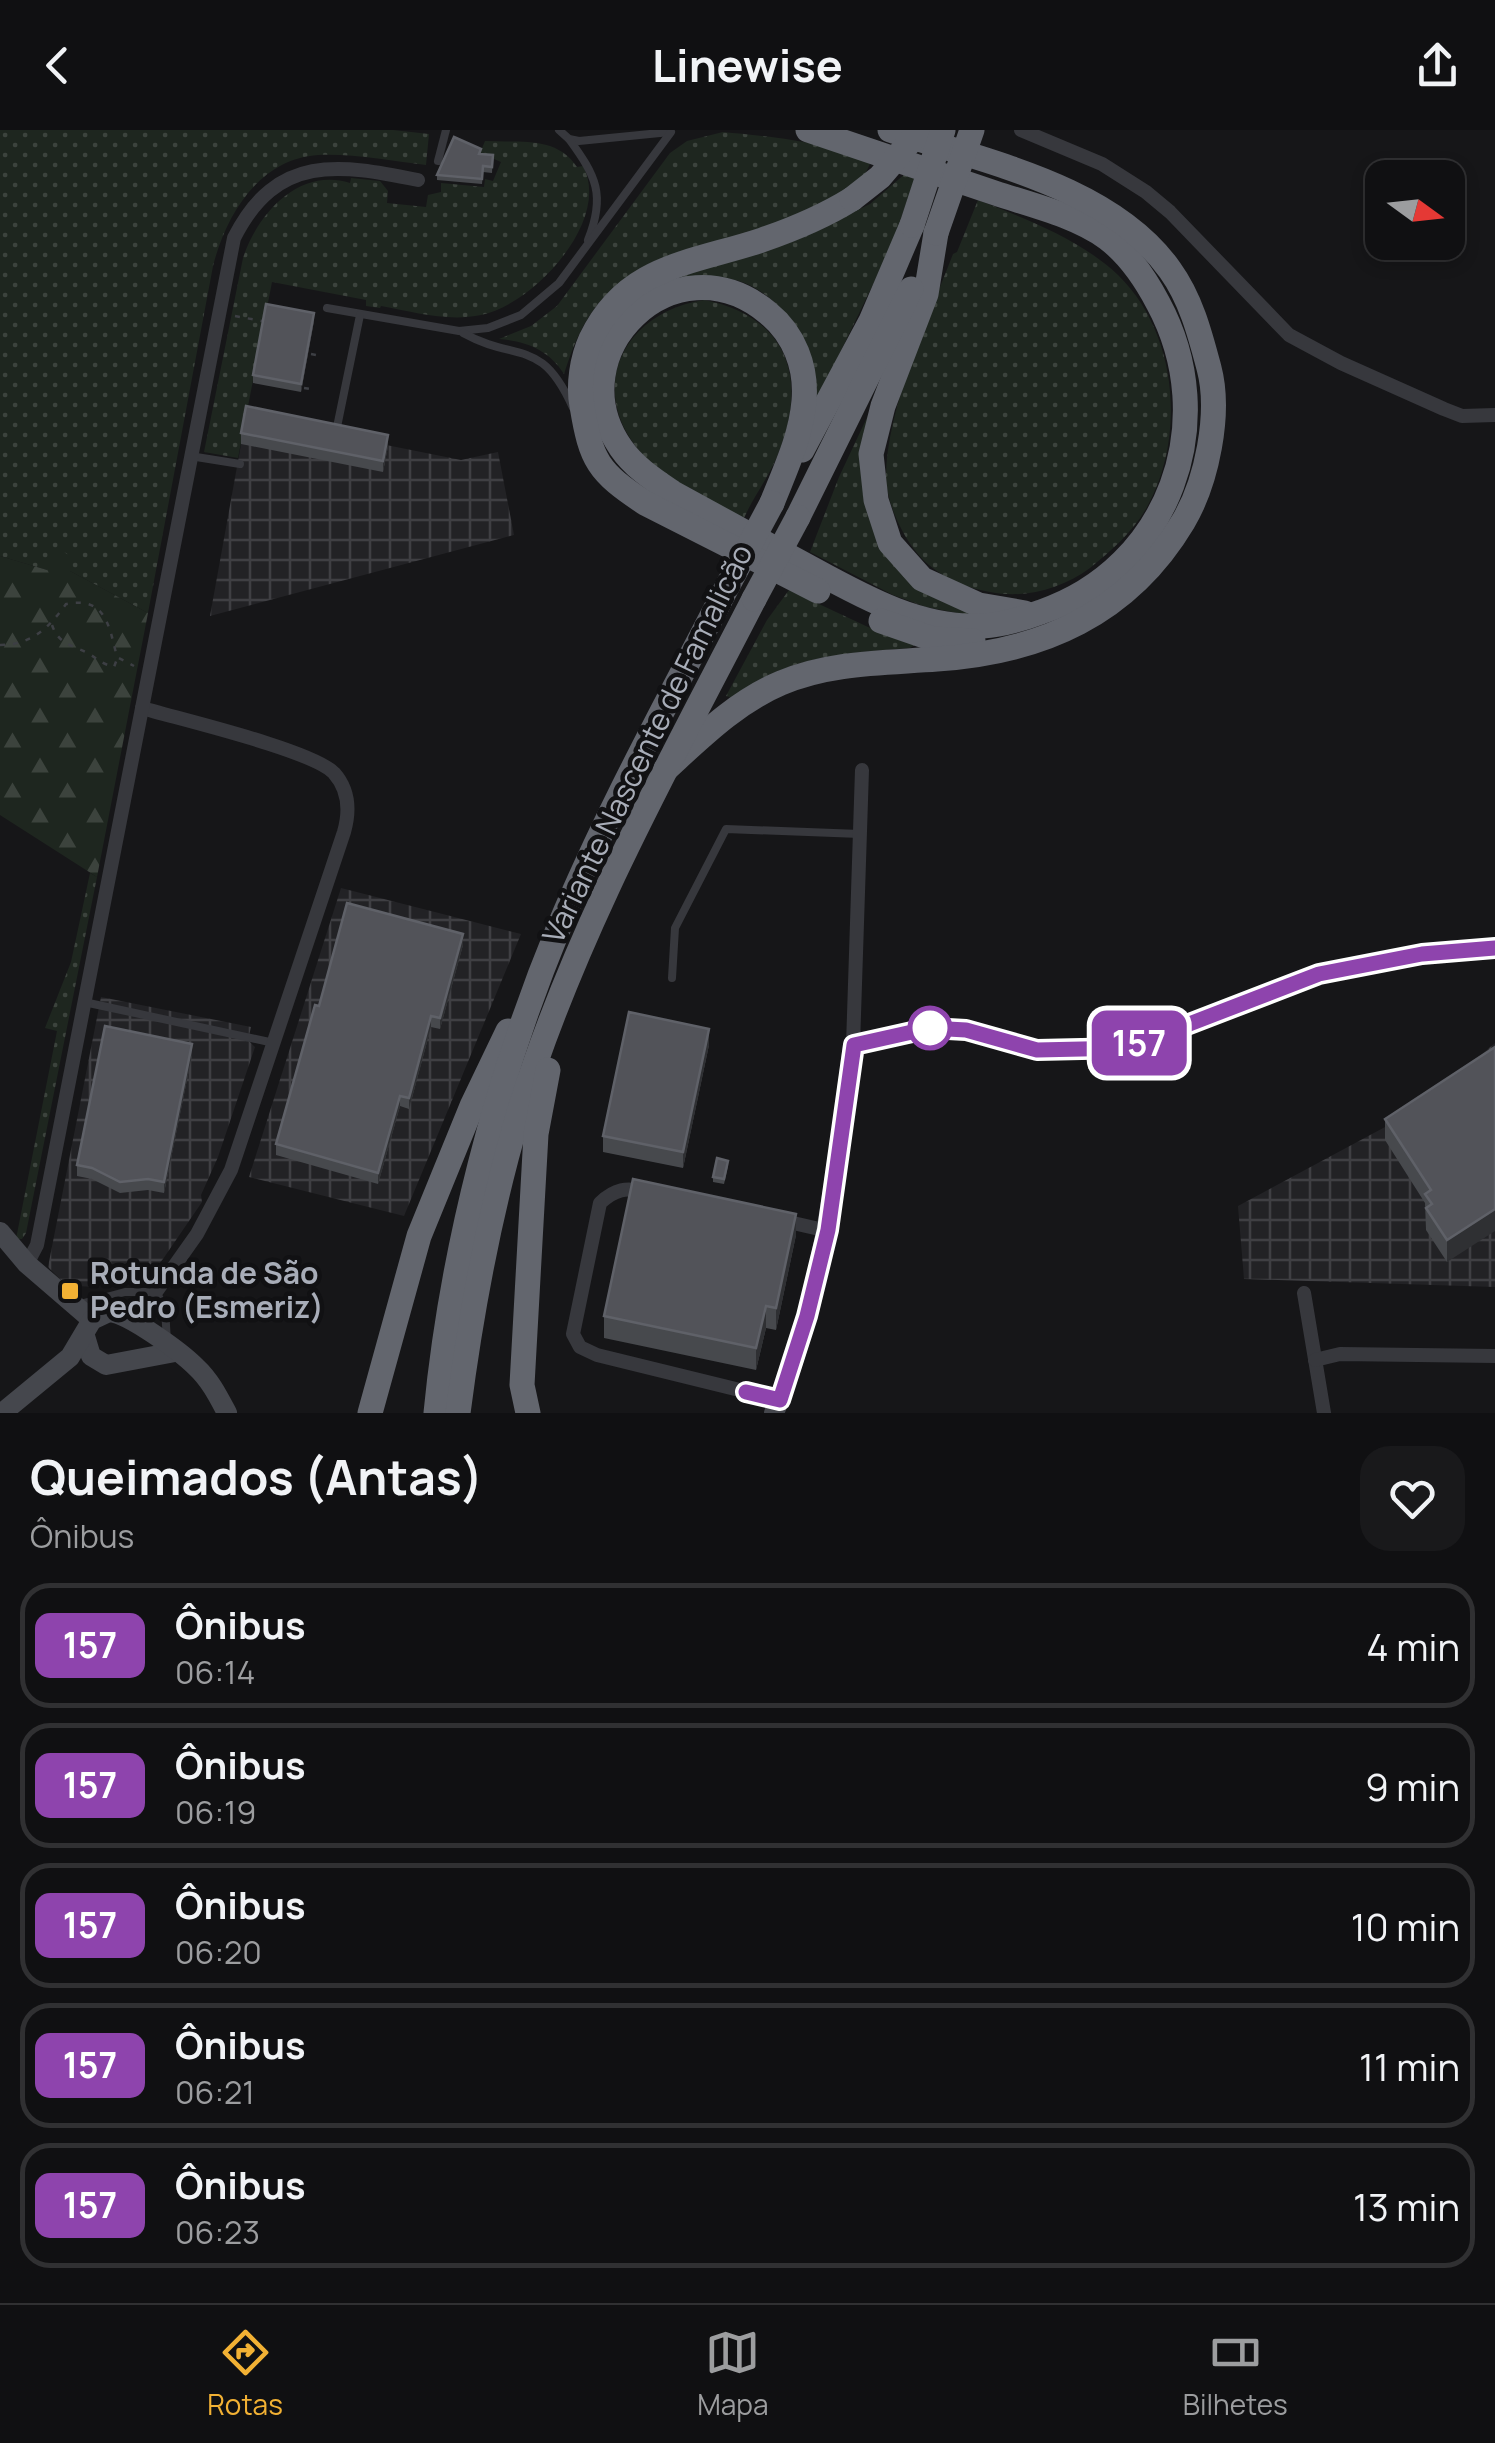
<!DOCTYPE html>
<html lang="pt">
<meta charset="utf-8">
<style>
:root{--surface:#101012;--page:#19191b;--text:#f1f3f6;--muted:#9c9d9f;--line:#303032;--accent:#f2b134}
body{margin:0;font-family:Manrope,sans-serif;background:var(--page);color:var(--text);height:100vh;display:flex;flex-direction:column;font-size:38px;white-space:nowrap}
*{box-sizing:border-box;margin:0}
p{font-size:32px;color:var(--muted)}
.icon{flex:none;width:55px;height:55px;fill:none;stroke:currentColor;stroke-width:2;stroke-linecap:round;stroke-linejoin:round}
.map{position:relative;height:1283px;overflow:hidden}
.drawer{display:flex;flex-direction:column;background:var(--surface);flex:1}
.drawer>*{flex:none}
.badge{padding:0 20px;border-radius:15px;font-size:35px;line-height:65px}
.needle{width:65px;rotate:105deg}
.fabs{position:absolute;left:1365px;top:30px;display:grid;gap:20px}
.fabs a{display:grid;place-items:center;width:100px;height:100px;border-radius:20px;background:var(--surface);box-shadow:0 5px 15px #0003,0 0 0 2px var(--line);font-size:50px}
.map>.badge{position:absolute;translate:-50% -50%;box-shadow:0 0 0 5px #fff}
.round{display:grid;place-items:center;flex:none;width:105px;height:105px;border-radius:30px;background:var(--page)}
.head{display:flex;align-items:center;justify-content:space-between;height:170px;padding:0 30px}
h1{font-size:48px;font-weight:700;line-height:75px}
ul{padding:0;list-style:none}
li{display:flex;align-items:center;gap:30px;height:125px;margin:0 20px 15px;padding:0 10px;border:5px solid var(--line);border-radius:30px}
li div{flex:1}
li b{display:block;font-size:38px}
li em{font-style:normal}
li .badge{min-width:110px;font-weight:700;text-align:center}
header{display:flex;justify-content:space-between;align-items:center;height:130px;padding:0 30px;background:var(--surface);font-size:45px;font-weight:700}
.dock{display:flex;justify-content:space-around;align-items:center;height:140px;border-top:2px solid var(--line);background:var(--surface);font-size:28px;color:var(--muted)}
.dock a{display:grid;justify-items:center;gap:5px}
.dock .on{color:var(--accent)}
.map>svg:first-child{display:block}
.industrial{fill:url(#industrial-grid)}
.grass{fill:url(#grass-dots)}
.forest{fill:url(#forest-firs)}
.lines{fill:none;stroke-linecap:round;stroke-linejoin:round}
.path{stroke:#3d3f44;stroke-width:2.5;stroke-dasharray:5 8;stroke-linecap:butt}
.lane{stroke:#37383d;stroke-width:8}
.street{stroke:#37383d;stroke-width:14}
.secondary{stroke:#45474d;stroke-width:20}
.highway{stroke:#63666e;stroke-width:25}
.highway-bridge{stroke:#63666e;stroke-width:25}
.wall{fill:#47494d}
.shaded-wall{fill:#2f3033}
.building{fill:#525359;stroke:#5f6168;stroke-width:2.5}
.line-casing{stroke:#fff;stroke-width:22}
.line{stroke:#8e44ad;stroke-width:15}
.stop-dot{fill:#fff;stroke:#8e44ad;stroke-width:5}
.poi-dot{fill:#f2b134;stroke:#111113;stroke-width:4}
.labels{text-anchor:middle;stroke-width:9;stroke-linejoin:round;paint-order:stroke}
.street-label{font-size:30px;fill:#a8adb8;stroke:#111113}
.poi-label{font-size:30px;font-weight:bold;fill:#a8adb8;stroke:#111113;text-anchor:start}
</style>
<header><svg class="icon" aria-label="back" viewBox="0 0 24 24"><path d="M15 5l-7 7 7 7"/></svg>Linewise<svg class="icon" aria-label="share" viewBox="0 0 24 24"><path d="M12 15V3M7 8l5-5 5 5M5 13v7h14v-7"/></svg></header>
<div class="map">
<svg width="1495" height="1283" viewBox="0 0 1495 1283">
<defs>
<pattern id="industrial-grid" width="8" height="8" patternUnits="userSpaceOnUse" patternTransform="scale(2.5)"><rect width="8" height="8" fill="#222225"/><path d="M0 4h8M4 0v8" fill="none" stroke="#3f3f43"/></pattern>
<pattern id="grass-dots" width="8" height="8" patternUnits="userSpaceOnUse" patternTransform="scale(2.5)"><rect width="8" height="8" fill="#1e261f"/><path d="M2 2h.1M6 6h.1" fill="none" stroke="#3c433d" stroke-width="1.8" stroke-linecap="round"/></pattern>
<pattern id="forest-firs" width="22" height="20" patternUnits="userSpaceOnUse" patternTransform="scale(2.5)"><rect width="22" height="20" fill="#1e261f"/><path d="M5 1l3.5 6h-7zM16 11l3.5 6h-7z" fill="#3c433d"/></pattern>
</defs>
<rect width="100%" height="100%" fill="#161618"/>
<!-- industrial -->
<g class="industrial">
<polygon points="246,287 461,330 498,322 514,405 210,486"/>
<polygon points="341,758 521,804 404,1086 249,1047"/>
<polygon points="101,867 251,897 248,910 255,917 218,1027 201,1065 202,1072 163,1129 151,1143 139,1149 96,1157 77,1156 64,1153 48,1137"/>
<polygon points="1495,913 1495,1157 1244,1149 1238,1076 1413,982"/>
</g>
<!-- grass -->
<g class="grass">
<path d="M0,0H393L429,4L426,35C394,31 349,23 318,25C259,29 226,85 213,136L148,483L70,441L47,440L0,426Z"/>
<path d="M723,2C764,6 837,12 870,34L865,44L839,68L609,162C584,187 575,211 564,244C549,220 526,211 499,209L531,196L557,176L670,23L687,11Z"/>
<path d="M485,11C519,13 556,5 577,37L583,36C612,90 533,175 481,185C448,192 414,182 381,176L380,178L366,176V170L272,152L238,328L204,322L243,128C257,85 298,37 350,53L351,48L380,51L388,61L387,73L426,77L428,65L441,62V53L484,57L485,49L493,51L501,32L480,23Z"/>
<path d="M906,43L915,47L892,115L810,285C807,262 805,218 797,198C794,192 787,186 782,180C747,141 705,141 659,155L677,145L798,109L870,74Z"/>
<path d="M978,70C1026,89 1080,109 1118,145C1178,203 1186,307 1147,377C1133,402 1111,421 1090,438C1061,459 1025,469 990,462C967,458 947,450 929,435C907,417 887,377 886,348C886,280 928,189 953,124L957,122Z"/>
<path d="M704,170C791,187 809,253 776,329C766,351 754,366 744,388C711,373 678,358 651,333C583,269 616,184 704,170Z"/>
<polygon points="894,230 867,377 972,484 968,485 926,477 893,465 810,422 839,347"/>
<path d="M789,460L868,497L916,514L910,518C846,523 784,526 733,568L726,566L767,490Z"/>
<polygon points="90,743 97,747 26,1103 22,1109 16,1109 57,901 45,898 71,832"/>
</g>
<!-- forest -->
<polygon class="forest" points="60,420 69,425 70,441 148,483 97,747 0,685 0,426 47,440 51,427"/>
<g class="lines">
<!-- path -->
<g class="path">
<polyline points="235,186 262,191"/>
<polyline points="311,224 316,225"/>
<polyline points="304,258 310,259"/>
<path d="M52,495C59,516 75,515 91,525C100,531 103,534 114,537L117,529"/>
<path d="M0,515C31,515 49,498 66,474C106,466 109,496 117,527L134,536"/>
</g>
<!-- lane -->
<g class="lane">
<polyline points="559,0 569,9 579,11 670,2"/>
<path d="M569,9C596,46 606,65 588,110"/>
<polyline points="438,31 446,0"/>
<polyline points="327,178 459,201 488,198 521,185 559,153 671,2"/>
<path d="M463,203C517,233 541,206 573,278"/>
<polyline points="337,297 360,185"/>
<polyline points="190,326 240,334"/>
<polyline points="672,848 675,798 726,699 860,704"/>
<polyline points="84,872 274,913"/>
<polyline points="80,1174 125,1162 156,1162 165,1178 167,1212"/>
</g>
<!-- street -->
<g class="street">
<polyline points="1021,0 1102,34 1146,62 1170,82 1289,205 1341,233 1444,279 1462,286 1495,285"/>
<path d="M142,578C179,589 312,620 334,643C349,660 350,681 344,702L231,1040L197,1104L156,1162"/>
<polyline points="853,915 862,640"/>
<path d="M646,1062C626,1057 615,1059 600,1073L573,1204L580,1217L597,1225L780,1270"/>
<polyline points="780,1090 828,1101"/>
<path d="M27,1134L37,1115L234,108C277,23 339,34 418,50"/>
<polyline points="1304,1163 1324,1283"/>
<polyline points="1315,1230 1340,1224 1495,1226"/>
</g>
<!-- secondary -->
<g class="secondary">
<polyline points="0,1102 27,1134 92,1190"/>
<polyline points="85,1206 91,1226 106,1235 175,1222"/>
<path d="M2,1283L70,1227L92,1190L109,1182C128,1183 181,1222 196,1237C210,1250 218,1266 227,1283"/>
<path d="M774,1283C823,1165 837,1040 853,915L930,898L966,900L1037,920L1127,918L1319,844L1422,824L1495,818"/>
</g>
<!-- highway -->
<g class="highway">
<polyline points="936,103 926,164 883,276 871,324 876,370 890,413 922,449 979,475 1025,483"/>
<polyline points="802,320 871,191 912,95"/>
<path d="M772,373C785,340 801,307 804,271C807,237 794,204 768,183C674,105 555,223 621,318C634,337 654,350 673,363C713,385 752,406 792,428C850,459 914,500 983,496C1003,495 1022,489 1041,482C1170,438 1222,291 1158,173C1146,150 1128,124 1107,108C1075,85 1031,75 995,63C932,42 870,21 808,0"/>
<polyline points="798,387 911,159"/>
<path d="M818,461L645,373C598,342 591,331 582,276C578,255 582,229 591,209C626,135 693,133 762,110C794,99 823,87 852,69"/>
<polyline points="881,491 933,509 973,511"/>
<path d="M666,639C701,607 736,572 781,553C829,532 885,533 937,529C1042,522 1128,484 1183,392C1207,352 1221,283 1209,238C1200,204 1191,169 1170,140C1111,56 982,31 890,0"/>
<polyline points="370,1283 419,1106 472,976 508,901"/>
<path d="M436,1283C452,1118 496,950 559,797C608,679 670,568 728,455"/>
<path d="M458,1283C471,1182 489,1084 518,986C573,805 668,636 754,469"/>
<polyline points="528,1283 522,1255 536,1004 548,940"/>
</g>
<!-- highway-bridge -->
<g class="highway-bridge">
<polyline points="852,69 880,47 920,0"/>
<polyline points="912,95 943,0"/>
<polyline points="936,103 972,0"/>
<polyline points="728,455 772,373"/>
<polyline points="754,469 798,387"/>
</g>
</g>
<!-- wall -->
<g class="wall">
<polygon points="481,24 493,25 492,43 483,42 482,54 437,50 437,45"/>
<polygon points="314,191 301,262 253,253 253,245"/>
<polygon points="241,303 388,316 383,342 241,314"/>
<polygon points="463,815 440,899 431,897 409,979 400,976 378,1054 276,1025 276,1014 319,876"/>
<polygon points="709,915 683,1038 603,1022 603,1006"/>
<polygon points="1495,917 1447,1132 1426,1100 1425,1073 1385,1010 1385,989"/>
<polygon points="192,925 164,1063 148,1060 120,1063 92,1049 77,1046 77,1035"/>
<polygon points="728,1036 724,1054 713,1052 713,1047"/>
<polygon points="796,1105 776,1200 766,1198 756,1240 604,1208 604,1186"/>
</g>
<!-- shaded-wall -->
<g class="shaded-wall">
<polygon points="314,183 314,191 301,262 301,254"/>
<polygon points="388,305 388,316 383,342 383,331"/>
<polygon points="463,804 463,815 440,899 440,888"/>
<polygon points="431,886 431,897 409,979 409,968"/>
<polygon points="709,899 709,915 683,1038 683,1022"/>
<polygon points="192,914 192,925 164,1063 164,1052"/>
<polygon points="400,966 400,976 378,1054 378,1043"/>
<polygon points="1495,1079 1495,1101 1447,1132 1447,1110"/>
<polygon points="796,1084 796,1105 776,1200 776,1178"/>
<polygon points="766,1176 766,1198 756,1240 756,1218"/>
</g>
<!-- building -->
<g class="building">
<polygon points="454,7 481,19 479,24 493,25 492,37 483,36 482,49 437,45"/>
<polygon points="266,174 314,183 301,254 253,245"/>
<polygon points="246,276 388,305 383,331 241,303"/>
<polygon points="347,773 463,804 440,888 431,886 409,968 400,966 378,1043 276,1014 315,875 319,876"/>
<polygon points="629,882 709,899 683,1022 603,1006"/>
<polygon points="105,896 192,914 164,1052 148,1049 120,1052 92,1038 77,1035"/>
<polygon points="1495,917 1495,1079 1447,1110 1426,1078 1432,1074 1425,1064 1431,1060 1385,989"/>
<polygon points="717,1028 728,1031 724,1049 713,1047"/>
<polygon points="633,1049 796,1084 776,1178 766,1176 756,1218 604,1186"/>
</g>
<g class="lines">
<defs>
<polyline id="line" points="746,1262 780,1270 807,1186 828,1100 854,915 930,898 966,900 1037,920 1127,918 1319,844 1422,824 1495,818"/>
</defs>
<!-- line casing -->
<use href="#line" class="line-casing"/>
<!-- line -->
<use href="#line" class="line"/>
</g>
<!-- markers -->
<circle class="stop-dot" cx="930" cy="898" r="20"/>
<rect class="poi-dot" x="60" y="1151" width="20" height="20" rx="5"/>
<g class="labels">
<!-- street labels -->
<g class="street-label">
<text transform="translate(648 614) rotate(-64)" y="10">Variante Nascente de Famalicão</text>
</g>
<!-- poi labels -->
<g class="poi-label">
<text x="90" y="1154">Rotunda de São<tspan x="90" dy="34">Pedro (Esmeriz)</tspan></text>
</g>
</g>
</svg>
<div class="fabs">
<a><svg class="needle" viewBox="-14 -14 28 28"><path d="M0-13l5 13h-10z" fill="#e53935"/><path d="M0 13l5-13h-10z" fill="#9c9d9f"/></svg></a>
</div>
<b class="badge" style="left:1139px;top:913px;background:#8e44ad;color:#fff">157</b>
</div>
<section class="drawer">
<div class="head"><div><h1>Queimados (Antas)</h1><p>Ônibus</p></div><a class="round"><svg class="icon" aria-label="heart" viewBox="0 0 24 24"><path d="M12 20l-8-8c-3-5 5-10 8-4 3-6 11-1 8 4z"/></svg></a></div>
<ul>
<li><span class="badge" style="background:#8e44ad;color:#fff">157</span><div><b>Ônibus</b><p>06:14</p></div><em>4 min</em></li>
<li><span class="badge" style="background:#8e44ad;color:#fff">157</span><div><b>Ônibus</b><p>06:19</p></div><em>9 min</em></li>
<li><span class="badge" style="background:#8e44ad;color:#fff">157</span><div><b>Ônibus</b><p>06:20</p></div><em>10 min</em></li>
<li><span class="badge" style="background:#8e44ad;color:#fff">157</span><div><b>Ônibus</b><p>06:21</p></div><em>11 min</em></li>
<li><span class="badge" style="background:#8e44ad;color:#fff">157</span><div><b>Ônibus</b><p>06:23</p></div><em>13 min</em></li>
</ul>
</section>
<nav class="dock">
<a class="on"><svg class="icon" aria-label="directions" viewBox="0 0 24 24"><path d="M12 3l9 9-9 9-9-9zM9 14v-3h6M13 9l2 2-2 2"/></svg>Rotas</a>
<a><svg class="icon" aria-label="map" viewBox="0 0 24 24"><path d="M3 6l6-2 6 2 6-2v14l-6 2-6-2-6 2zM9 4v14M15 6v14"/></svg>Mapa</a>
<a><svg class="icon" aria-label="tickets" viewBox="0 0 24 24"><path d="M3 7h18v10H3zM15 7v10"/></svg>Bilhetes</a>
</nav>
